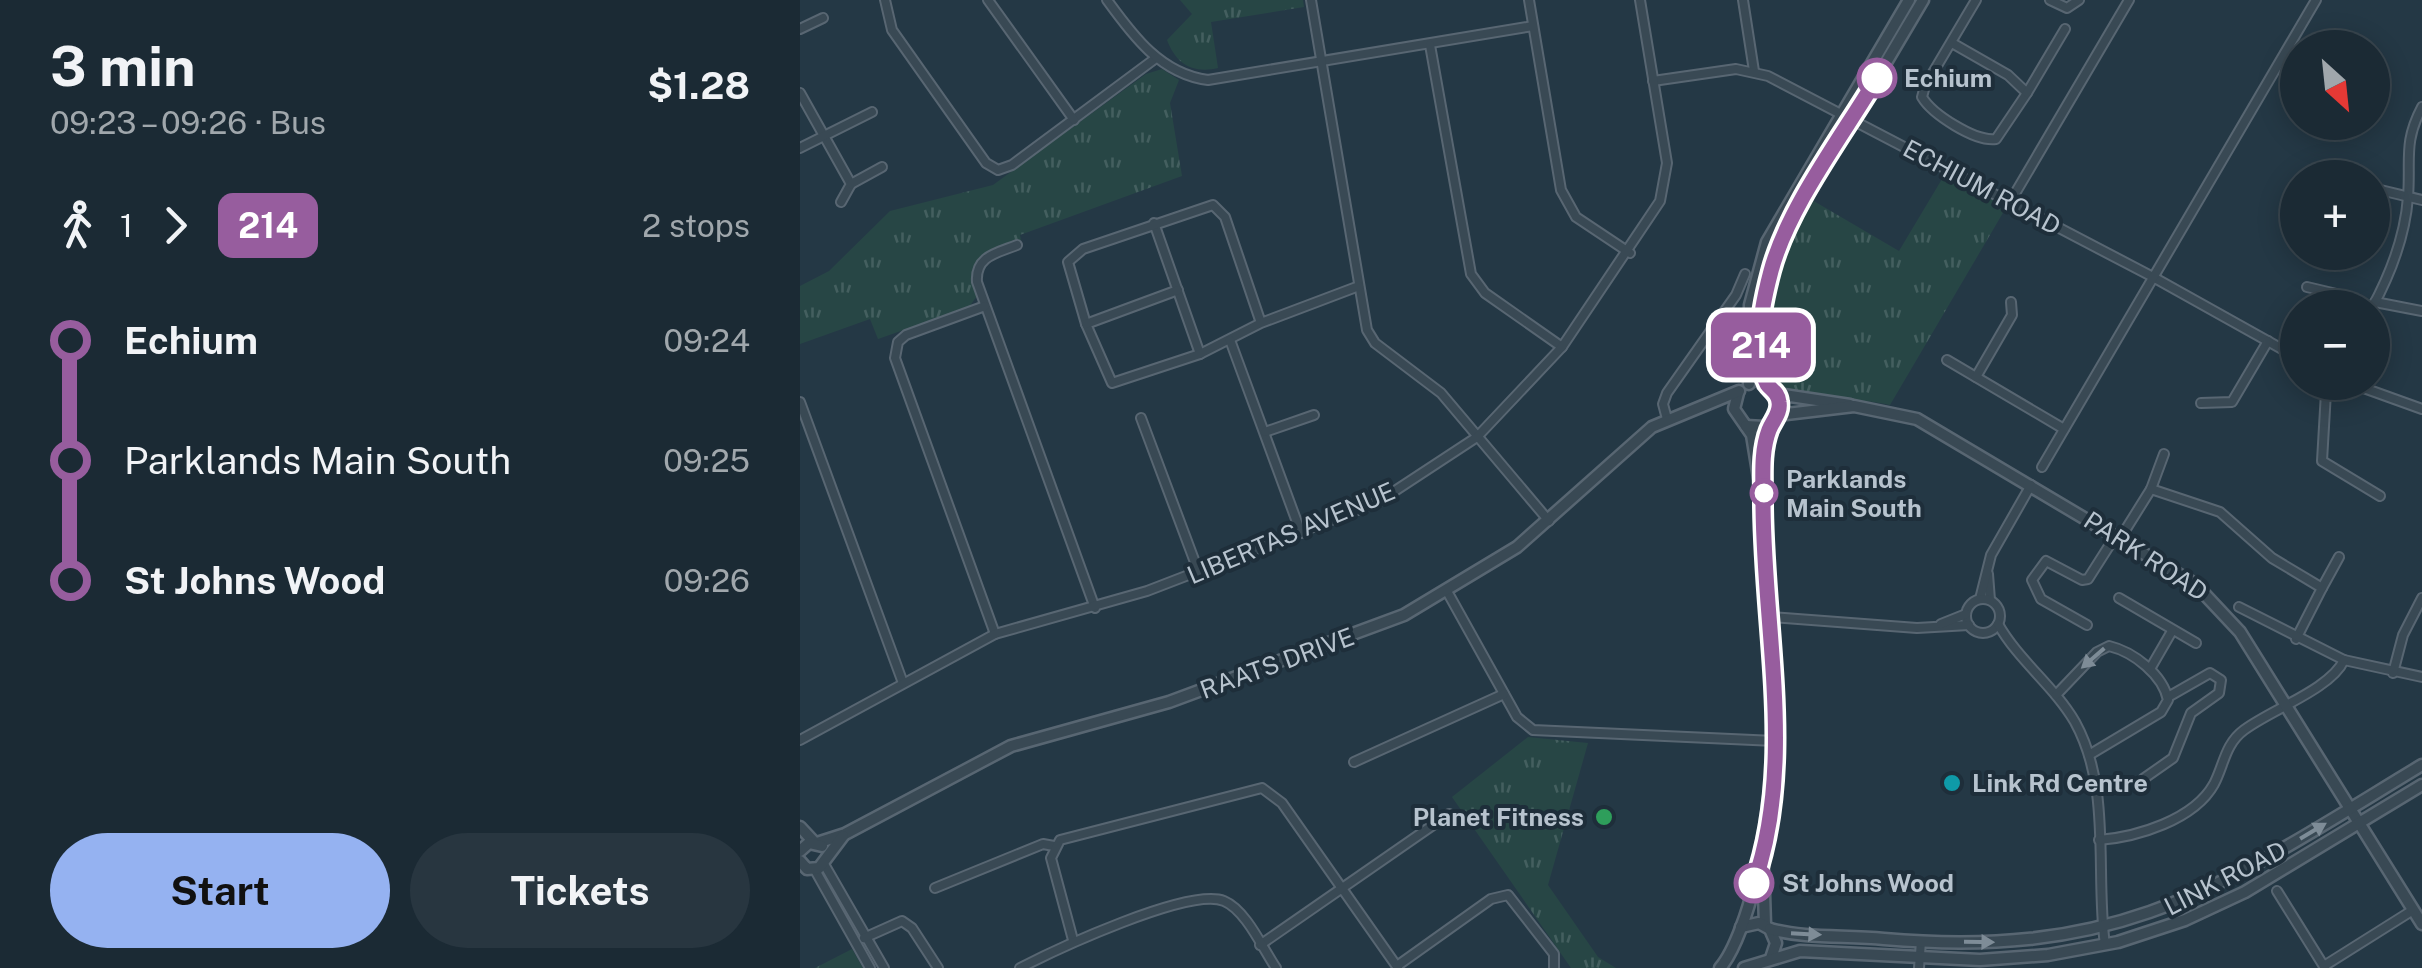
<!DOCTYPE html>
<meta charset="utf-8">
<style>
:root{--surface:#1b2a34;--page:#283640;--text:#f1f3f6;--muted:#a0a7ac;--line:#39464f;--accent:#95b2f1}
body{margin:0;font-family:"Public Sans",sans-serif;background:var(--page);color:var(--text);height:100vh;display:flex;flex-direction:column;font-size:38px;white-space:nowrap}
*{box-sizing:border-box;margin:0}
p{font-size:32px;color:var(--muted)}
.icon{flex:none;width:55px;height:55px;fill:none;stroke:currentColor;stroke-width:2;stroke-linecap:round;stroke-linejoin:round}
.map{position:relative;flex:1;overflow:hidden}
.side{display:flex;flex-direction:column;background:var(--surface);width:800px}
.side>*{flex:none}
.badge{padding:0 20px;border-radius:15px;font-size:35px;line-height:65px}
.needle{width:65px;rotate:153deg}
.fabs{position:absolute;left:1480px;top:30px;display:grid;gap:20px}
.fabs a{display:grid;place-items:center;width:110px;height:110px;border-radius:50%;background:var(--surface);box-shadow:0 5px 25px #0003,0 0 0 2px var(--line);font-size:50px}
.map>.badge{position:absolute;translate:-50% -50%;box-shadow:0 0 0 5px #fff}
.legs{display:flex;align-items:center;gap:15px;height:110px;padding:0 50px;font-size:32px}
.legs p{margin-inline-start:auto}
.summary{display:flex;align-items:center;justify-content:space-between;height:170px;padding:0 50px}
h1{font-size:55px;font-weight:700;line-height:75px}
.button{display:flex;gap:20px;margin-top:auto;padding:20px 50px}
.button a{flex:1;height:115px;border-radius:60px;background:var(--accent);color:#111;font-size:40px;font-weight:700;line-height:115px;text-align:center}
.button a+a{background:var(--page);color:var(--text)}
ul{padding:0 50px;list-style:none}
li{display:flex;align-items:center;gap:35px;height:120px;font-size:38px}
li i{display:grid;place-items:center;width:15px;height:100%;margin:0 12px;background:currentColor}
li i::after{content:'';width:25px;height:25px;margin:-12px;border:8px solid;border-radius:50%;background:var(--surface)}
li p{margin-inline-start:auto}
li:first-child i{background:linear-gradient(#0000 50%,currentColor 0)}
li:last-child i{background:linear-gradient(currentColor 50%,#0000 0)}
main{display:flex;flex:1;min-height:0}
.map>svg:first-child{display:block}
.grass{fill:url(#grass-tufts)}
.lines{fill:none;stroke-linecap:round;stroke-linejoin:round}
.minor-casing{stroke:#586672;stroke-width:12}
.tertiary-casing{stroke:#586672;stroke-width:15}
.minor{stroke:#394954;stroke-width:8}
.tertiary{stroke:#394954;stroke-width:10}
.oneway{fill:#7e8c97}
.line-1-casing{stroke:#fff;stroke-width:22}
.line-1{stroke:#975d9e;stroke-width:15}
.stop-1-dot{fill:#fff;stroke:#975d9e;stroke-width:5}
.culture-dot{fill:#0f9aa8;stroke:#1e2e3a;stroke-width:4}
.leisure-dot{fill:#2e9e5b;stroke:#1e2e3a;stroke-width:4}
.labels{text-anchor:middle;stroke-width:8;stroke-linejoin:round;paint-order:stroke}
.stop-label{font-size:25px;font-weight:bold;fill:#b7c3ce;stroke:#1e2e3a;text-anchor:start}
.street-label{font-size:25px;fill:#b7c3ce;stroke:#1e2e3a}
.poi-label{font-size:25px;font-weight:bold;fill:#b7c3ce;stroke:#1e2e3a;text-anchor:start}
</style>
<main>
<section class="side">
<div class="summary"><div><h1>3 min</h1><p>09:23 – 09:26 · Bus</p></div><b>$1.28</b></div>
<div class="legs"><svg class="icon" aria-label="walk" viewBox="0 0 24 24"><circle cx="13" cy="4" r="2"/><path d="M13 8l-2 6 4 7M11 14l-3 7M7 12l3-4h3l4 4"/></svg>1<svg class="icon" aria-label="forward" viewBox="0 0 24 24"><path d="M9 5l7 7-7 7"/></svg><b class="badge" style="background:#975d9e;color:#fff">214</b><p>2 stops</p></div>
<ul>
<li><i style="color:#975d9e"></i><b>Echium</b><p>09:24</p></li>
<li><i style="color:#975d9e"></i><span>Parklands Main South</span><p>09:25</p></li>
<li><i style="color:#975d9e"></i><b>St Johns Wood</b><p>09:26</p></li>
</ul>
<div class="button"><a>Start</a><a>Tickets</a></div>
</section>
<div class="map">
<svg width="1622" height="968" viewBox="0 0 1622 968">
<defs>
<pattern id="grass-tufts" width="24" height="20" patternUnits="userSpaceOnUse" patternTransform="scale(2.5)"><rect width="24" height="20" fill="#274645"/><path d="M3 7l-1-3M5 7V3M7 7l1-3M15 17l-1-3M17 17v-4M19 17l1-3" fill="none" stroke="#445f5f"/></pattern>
</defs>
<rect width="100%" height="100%" fill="#243845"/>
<!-- grass -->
<g class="grass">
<path d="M380,0H503L504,7L411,22L418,68C393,74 376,64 367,40L392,14Z"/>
<polygon points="362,69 379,80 370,103 382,176 220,235 221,240 185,253 173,270 177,296 169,307 78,339 70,319 0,344 0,286 29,271 90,211 193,185 346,74"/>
<path d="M1145,174L1207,206L1090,405C1059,397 1020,404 990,391C931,364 991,237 1012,200L1099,251Z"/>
<polygon points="728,737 788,743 748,885 798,957 816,968 771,968 652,797"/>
<polygon points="52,949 63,968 15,968"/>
</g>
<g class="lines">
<defs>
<g id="minor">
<polyline points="85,0 92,30 186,163 198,170 212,165 356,58"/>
<polyline points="188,0 274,120"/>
<path d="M307,0C333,36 361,74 408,80L733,26"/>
<polyline points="511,0 567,330 575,343 641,393 749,521"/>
<polyline points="729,0 761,190 776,217 830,253"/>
<polyline points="943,0 954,71"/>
<polyline points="1250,0 1267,8 1279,0"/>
<polyline points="0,29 23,18"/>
<path d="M1152,43L1208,75L1227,93L1196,139C1175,142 1132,114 1122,97L1125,86L1176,0"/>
<polyline points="630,45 671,274 685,293 762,347"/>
<polyline points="853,81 936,69 968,76 1353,277 1498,358"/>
<polyline points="0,93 51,184 41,202"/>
<polyline points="1227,93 1265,29"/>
<polyline points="0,148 72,112"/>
<polyline points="51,184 82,167"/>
<polyline points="1572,188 1622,200"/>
<polyline points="1210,202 1329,0"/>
<polyline points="354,223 400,354"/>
<path d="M217,245C197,253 175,256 177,282L295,608"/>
<polyline points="1507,287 1545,296 1565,308"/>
<polyline points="1575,302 1622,311"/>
<polyline points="185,306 106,335 98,342 95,358 195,634"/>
<path d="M1572,308C1591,273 1605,237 1608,197C1611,160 1603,143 1622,107"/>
<polyline points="461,323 425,217 413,205 283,249 268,262 286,324 312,383 400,354 461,323 559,286"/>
<polyline points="286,324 378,290"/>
<polyline points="430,340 501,533"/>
<polyline points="1147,360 1264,429"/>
<polyline points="1176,377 1212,315 1211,302"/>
<polyline points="1507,382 1526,392 1539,382"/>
<polyline points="1547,382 1622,409"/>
<polyline points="1526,392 1522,461 1580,496"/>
<polyline points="0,402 103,683"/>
<polyline points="1401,403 1432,402 1468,341"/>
<polyline points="341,418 399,573"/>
<polyline points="867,419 863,404 867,393 936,295 945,274"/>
<polyline points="465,432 514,415"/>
<polyline points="1242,467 1516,0"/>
<polyline points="1351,489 1364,454"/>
<polyline points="1321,537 1351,489 1420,512 1472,558 1522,588 1496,639"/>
<polyline points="1188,574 1190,600"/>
<polyline points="1522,588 1539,557"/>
<polyline points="648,593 717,717 733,730 975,741"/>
<polyline points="1319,598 1396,643"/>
<polyline points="1180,599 1191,555 1231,485"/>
<circle cx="1183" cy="616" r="17"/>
<polyline points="1439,607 1544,660 1622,677"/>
<polyline points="971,617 1117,628 1169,625"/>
<polyline points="1141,624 1166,614"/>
<path d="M1198,624C1219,661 1254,686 1275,722C1312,789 1295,872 1305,945"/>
<polyline points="1287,625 1241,599 1232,580 1246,561 1282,580 1288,579 1316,535"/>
<polyline points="1350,669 1372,631"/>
<polyline points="1593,673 1603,635 1622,598"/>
<path d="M1256,695L1297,652L1309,646C1334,652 1363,675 1368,700L1361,712L1289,755"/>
<polyline points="0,740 195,634 347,591 578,502 677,437 762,347 860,201 867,163 840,0"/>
<polyline points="554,762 704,694"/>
<polyline points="1343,779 1373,758 1391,713 1419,693 1421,680 1410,673 1368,697"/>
<path d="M1299,840C1337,837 1394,820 1414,784C1424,765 1425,744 1444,730C1470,710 1531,689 1544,660"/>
<polyline points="24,864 84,968"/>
<polyline points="15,870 70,968"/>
<polyline points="135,888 243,844 254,846"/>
<polyline points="1477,891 1525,968"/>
<polyline points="64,938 102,921 112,928 138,968"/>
<polyline points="273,940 251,858 260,840 462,788 482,803 598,968"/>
<polyline points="460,945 649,814"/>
<polyline points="597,966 691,899 708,895 754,954 754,968"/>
<polyline points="1524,966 1613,910"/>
<path d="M220,968C255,950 389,887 424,901C446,910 463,949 476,968"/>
<polyline points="1119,968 1121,941"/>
</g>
<g id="tertiary">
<polyline points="949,384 950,305 967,242 1109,0"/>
<path d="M967,385C943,285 1003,202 1052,120C1076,80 1099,40 1123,0"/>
<polyline points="938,393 934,409 952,435 959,478"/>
<polyline points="977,394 1050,405"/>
<polyline points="978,415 1054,406 1117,419 1395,584 1440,632 1622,924"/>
<polyline points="946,426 964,427 978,415 977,394 961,383"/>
<polyline points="0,827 14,842"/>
<polyline points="17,843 45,834 211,746 369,702 604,615 717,547 852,427 939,391"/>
<polyline points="0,851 9,843 22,846"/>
<polyline points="0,861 7,869 19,868 43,836"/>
<polyline points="963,862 965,925"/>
<polyline points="941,927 959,923 970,929 976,943 971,958"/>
<path d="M970,929C1006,939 1046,935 1084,939C1326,960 1425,884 1622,765"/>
<path d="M920,968C935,951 949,908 954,885C968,820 977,756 975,689C973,616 946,487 972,423"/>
<polyline points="944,968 1000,951 1180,960 1248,955 1318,942 1385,920 1445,892 1622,785"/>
</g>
</defs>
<!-- minor casing -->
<use href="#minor" class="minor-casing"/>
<!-- tertiary casing -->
<use href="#tertiary" class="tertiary-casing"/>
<!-- minor -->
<use href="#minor" class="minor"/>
<!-- tertiary -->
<use href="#tertiary" class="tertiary"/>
</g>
<!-- one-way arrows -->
<defs><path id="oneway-solid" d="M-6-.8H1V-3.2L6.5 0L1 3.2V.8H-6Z" transform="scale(2.5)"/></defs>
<g class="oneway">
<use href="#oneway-solid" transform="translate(1293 658) rotate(139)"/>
<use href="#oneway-solid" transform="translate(1513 831) rotate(-31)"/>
<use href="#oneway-solid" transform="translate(1006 934) rotate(3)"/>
<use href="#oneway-solid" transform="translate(1179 942) rotate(1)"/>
</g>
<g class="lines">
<defs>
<path id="line-1" d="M954,883C997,760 962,623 963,497C963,475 961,451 969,430C973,420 981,413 979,402C978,392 971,390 967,384C951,354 963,301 971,271C988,207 1043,135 1077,78"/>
</defs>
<!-- line-1 casing -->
<use href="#line-1" class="line-1-casing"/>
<!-- line-1 -->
<use href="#line-1" class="line-1"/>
</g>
<!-- markers -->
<g class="stop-1-dot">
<circle cx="1077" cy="78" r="18"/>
<circle cx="964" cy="493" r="12"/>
<circle cx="954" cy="883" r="18"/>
</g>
<circle class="culture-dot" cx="1152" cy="783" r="10"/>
<circle class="leisure-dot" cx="804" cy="817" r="10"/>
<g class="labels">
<!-- stop labels -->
<g class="stop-label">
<text x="1104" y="87">Echium</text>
<text x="986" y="488">Parklands<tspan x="986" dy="29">Main South</tspan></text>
<text x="982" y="892">St Johns Wood</text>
</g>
<!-- street labels -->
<g class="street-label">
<text transform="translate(1182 187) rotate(28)" y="9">ECHIUM ROAD</text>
<text transform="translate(491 533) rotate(-23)" y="9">LIBERTAS AVENUE</text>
<text transform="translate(1346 556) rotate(33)" y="9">PARK ROAD</text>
<text transform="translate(477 663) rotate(-20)" y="9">RAATS DRIVE</text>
<text transform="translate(1425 878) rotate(-27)" y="9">LINK ROAD</text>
</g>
<!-- poi labels -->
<g class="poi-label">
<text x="1172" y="792">Link Rd Centre</text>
<text x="784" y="826" text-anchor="end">Planet Fitness</text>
</g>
</g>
</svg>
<div class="fabs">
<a><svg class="needle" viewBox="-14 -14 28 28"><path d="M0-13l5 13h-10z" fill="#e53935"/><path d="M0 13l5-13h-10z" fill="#a0a7ac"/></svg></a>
<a>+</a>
<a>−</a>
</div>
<b class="badge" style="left:961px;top:345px;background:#975d9e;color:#fff">214</b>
</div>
</main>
